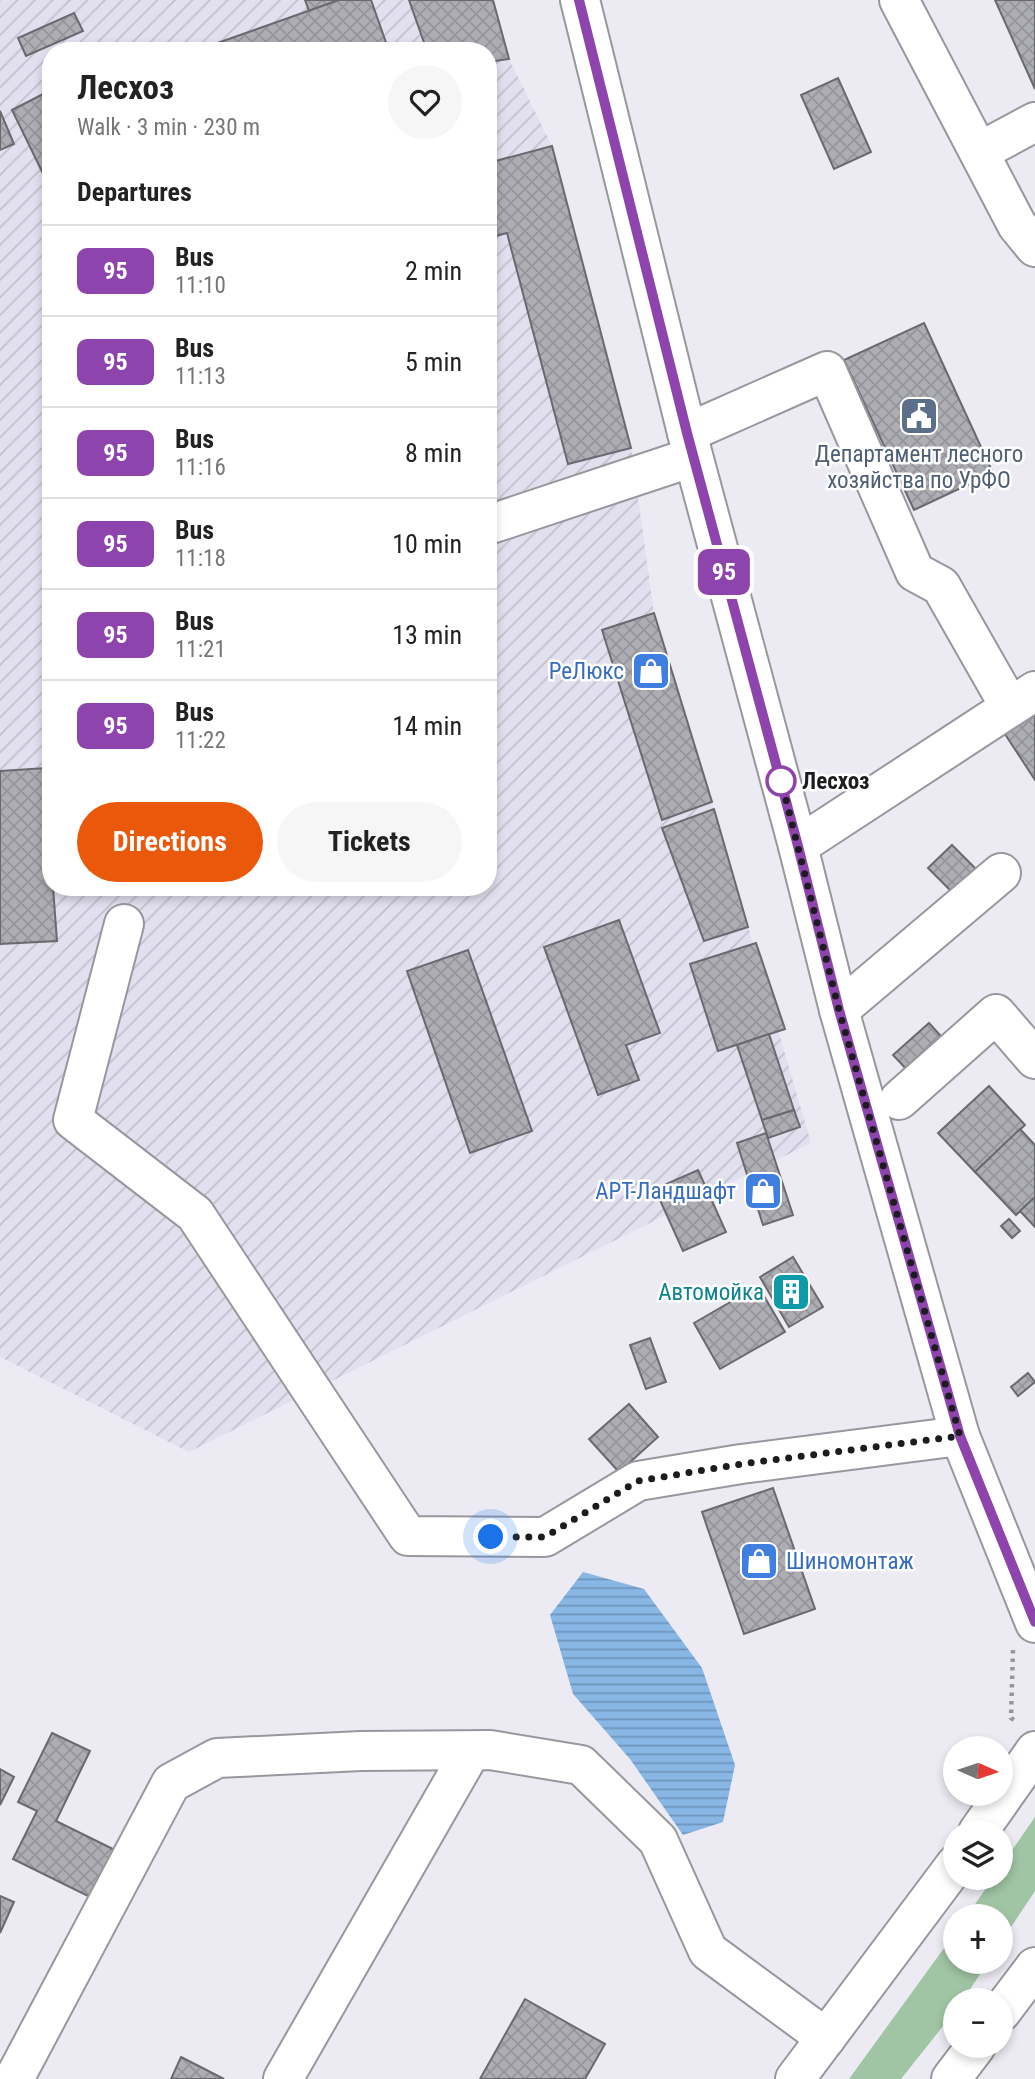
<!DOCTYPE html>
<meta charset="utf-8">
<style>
:root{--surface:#fff;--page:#f6f6f6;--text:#222;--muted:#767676;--line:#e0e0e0;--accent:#ea580c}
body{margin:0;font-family:"Roboto Condensed",sans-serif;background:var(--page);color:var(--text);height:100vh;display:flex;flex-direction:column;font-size:26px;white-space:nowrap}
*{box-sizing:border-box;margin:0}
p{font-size:23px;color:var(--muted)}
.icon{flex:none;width:38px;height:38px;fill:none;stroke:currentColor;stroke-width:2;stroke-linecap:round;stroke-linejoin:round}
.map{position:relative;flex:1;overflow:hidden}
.details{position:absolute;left:42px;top:42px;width:455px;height:854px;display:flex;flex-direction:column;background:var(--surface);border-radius:28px;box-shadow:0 4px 10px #0003}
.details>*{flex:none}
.badge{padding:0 14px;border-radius:10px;font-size:24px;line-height:46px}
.needle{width:46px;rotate:93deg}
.controls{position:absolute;left:943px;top:1736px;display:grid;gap:14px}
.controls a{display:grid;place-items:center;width:70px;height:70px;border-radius:50%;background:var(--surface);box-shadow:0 4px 10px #0003;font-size:35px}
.you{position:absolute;width:35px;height:35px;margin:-18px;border:5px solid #fff;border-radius:50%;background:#1a73e8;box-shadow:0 0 0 10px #1a73e833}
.map>.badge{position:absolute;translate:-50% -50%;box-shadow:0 0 0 4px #fff}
h2{padding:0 35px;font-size:26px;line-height:63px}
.round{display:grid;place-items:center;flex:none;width:74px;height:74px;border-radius:37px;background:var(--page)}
.overview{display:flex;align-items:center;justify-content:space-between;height:119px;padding:0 35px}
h1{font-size:33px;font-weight:700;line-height:52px}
.button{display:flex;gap:14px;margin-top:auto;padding:14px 35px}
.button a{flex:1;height:80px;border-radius:42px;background:var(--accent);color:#fff;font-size:28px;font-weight:700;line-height:80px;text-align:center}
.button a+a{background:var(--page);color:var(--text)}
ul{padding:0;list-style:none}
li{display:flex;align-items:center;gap:21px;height:91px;padding:0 35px;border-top:2px solid var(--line)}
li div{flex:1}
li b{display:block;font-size:26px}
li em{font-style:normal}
li .badge{min-width:77px;font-weight:700;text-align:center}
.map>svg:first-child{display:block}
.industrial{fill:url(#industrial-furrows);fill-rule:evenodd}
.green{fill:#a0c5a4}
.water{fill:url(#water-rules)}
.building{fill:url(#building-cross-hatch);stroke:#696970;stroke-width:2}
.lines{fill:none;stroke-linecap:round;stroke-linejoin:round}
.minor-casing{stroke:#98979e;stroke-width:42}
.major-casing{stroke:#98979e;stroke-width:42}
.path{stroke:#96969c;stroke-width:4.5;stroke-dasharray:3.5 5;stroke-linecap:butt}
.minor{stroke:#fff;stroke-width:38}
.major{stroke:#fff;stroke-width:38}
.line-casing{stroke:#fff;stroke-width:16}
.line{stroke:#8e44ad;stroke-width:10}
.walk{stroke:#1c1c1f;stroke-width:7;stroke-dasharray:0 12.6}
.stop-dot{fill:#fff;stroke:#8e44ad;stroke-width:3.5}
.labels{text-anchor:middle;stroke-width:5;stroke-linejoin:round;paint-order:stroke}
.service-label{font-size:23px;fill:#4e5e75;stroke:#fff}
.shop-label{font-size:23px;fill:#366cbe;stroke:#fff;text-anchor:end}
.stop-label{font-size:23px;font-weight:bold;fill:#1c1c1f;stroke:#fff;text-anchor:start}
.culture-label{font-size:23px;fill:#0d838f;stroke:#fff;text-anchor:end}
</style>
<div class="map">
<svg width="1035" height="2079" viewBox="0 0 1035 2079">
<defs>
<pattern id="industrial-furrows" width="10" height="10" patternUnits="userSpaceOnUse" patternTransform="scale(1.75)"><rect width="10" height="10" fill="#e2e0ef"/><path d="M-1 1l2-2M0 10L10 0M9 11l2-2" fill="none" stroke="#c1c0cc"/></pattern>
<pattern id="water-rules" width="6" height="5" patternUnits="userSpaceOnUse" patternTransform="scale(1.75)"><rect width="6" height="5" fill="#88b7e6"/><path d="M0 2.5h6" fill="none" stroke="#6e94ba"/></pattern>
<pattern id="building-cross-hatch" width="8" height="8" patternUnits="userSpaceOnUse" patternTransform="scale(1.75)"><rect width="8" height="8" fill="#adadb4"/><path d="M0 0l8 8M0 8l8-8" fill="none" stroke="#94949a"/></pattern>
</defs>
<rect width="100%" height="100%" fill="#ecebf3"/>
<!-- industrial -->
<path class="industrial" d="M0,0H493L509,59L552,146L631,448L654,613L714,810L811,1143L189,1452L0,1357ZM51,51H488V887H51Z"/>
<!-- green -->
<g class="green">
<polygon points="1035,1817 1035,1891 1001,1942 1001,1916 967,1916 993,1878 1001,1878 1001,1866"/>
<polygon points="955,1933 956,1962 988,1962 963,2000 956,2000 955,2011 901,2079 849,2079"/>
</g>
<!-- water -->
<polygon class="water" points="583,1572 644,1589 702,1668 735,1765 723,1822 683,1835 630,1759 573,1694 550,1615"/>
<!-- building -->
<g class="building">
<polygon points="305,0 339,0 309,11"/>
<polygon points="339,0 371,0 389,51 195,51"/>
<polygon points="409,0 493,0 509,59 488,62 488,51 427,51"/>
<polygon points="995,0 1035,0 1035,89"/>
<polygon points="74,13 83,31 26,56 18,38"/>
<polygon points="838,78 871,152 834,169 801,95"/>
<polygon points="51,90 51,190 12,110"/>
<polygon points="0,111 14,144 0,150"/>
<polygon points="552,146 631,448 568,464 507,233 488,238 488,163"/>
<polygon points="924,323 993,473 914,510 844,360"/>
<polygon points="654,613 712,802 662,820 602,630"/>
<polygon points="1035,710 1035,780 1003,731"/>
<polygon points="46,768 51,887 53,887 57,941 0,944 0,771"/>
<polygon points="714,809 748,927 704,941 662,828"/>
<polygon points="952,845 982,875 958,898 928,868"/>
<polygon points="619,920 660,1033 626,1045 639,1080 598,1095 544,947"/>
<polygon points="756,943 785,1029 718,1051 690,964"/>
<polygon points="468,950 532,1131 470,1153 407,971"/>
<polygon points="929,1023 948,1044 912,1075 893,1055"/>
<polygon points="769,1034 794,1110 762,1120 737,1045"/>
<polygon points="989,1086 1025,1125 975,1172 938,1133"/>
<polygon points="794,1110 800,1127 768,1138 762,1120"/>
<polygon points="1020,1129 1035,1145 1035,1197 1016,1215 975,1172"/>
<polygon points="766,1133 793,1215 763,1225 737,1143"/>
<polygon points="698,1170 726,1232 683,1251 655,1189"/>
<polygon points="1035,1197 1035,1227 1020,1211"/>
<polygon points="1009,1219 1020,1231 1012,1238 1001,1226"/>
<polygon points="793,1257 823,1307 789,1327 760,1277"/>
<polygon points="758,1286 785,1332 720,1369 694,1323"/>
<polygon points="650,1338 666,1382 646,1389 630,1345"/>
<polygon points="1028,1373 1035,1382 1018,1396 1011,1387"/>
<polygon points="629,1404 658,1437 619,1472 589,1439"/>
<polygon points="773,1488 815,1609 744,1634 702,1512"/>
<polygon points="52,1733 90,1751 56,1821 117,1851 94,1899 13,1859 37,1811 18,1802"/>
<polygon points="0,1769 14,1777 0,1805"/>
<polygon points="0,1896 14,1902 0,1933"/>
<polygon points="525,1999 605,2044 585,2079 480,2079"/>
<polygon points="181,2057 224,2079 171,2079"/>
</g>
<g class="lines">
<defs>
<g id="minor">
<polyline points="580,0 687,433 798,846 839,1010 960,1436 1035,1623"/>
<polyline points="899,0 1017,225 1035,247"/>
<polyline points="979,152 1035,122"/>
<polyline points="687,433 827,371 915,572 941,586 1010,707"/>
<polyline points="488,525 693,457"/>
<polyline points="798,846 1035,691"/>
<polyline points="124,924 73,1120 195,1214 408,1536 545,1537 638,1481 741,1464 960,1436"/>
<polyline points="839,1010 1001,873"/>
<polyline points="899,1100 996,1014 1035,1059"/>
<polyline points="14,2079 171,1783 217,1758 361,1751 490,1750 581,1765 658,1840 708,1951 826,2038"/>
<polyline points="283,2079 471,1751"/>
</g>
<g id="major">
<polyline points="978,1832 1035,1751"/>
<polyline points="1001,2012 1035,1967"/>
<polyline points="795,2079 956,1864"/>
<polyline points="951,2079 976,2046"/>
</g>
</defs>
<!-- minor casing -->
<use href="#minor" class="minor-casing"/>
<!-- major casing -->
<use href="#major" class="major-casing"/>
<!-- path -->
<polyline class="path" points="1013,1650 1011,1718 1017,1722"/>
<!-- minor -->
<use href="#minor" class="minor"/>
<!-- major -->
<use href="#major" class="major"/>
</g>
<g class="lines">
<defs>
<polyline id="line" points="579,0 687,433 798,846 839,1010 960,1436 1035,1622"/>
</defs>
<!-- line casing -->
<use href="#line" class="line-casing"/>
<!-- line -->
<use href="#line" class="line"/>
<!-- walk -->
<polyline class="walk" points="491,1537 545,1537 638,1481 741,1464 960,1436 839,1010 778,768 781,781"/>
</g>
<!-- icons -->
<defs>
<symbol id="civic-square" viewBox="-11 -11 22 22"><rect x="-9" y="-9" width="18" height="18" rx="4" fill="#5c6f8a" stroke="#fff"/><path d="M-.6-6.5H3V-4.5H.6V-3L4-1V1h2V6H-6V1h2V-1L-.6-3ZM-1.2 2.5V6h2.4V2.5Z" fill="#fff"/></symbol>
<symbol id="shop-square" viewBox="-11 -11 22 22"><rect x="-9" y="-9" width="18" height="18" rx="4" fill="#3f7fe0" stroke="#fff"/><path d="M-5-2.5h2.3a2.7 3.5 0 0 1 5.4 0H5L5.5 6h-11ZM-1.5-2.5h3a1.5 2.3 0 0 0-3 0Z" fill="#fff"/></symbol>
<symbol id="building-square" viewBox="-11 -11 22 22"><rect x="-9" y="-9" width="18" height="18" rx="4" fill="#0f9aa8" stroke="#fff"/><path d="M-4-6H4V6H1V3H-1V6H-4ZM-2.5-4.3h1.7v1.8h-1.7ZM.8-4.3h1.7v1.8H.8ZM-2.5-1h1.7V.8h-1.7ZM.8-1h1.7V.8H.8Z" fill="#fff"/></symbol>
</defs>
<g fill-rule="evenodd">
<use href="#civic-square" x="897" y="394" width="44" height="44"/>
<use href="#shop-square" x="629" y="649" width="44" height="44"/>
<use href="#shop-square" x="741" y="1169" width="44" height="44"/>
<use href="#building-square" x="769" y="1270" width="44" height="44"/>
<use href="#shop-square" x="737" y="1539" width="44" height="44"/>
</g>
<!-- markers -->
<circle class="stop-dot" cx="781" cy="781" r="14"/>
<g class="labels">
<!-- service labels -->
<g class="service-label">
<text x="919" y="462">Департамент лесного<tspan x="919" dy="26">хозяйства по УрФО</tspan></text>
</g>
<!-- shop labels -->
<g class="shop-label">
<text x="624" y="679">РеЛюкс</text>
<text x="736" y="1199">АРТ-Ландшафт</text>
<text x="786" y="1569" text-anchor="start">Шиномонтаж</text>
</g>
<!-- stop labels -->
<g class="stop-label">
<text x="802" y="789">Лесхоз</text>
</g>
<!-- culture labels -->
<g class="culture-label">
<text x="764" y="1300">Автомойка</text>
</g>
</g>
</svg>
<div class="controls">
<a><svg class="needle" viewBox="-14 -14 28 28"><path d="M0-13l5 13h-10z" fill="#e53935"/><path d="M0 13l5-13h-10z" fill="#767676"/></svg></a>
<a><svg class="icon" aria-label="layers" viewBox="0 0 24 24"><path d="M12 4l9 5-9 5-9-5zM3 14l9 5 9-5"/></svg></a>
<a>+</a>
<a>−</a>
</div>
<div class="you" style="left:491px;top:1537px"></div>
<b class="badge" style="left:724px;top:572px;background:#8e44ad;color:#fff">95</b>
<section class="details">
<div class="overview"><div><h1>Лесхоз</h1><p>Walk · 3 min · 230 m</p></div><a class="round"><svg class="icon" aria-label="heart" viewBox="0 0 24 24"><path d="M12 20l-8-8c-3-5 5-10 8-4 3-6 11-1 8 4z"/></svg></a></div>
<h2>Departures</h2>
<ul>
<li><span class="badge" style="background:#8e44ad;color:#fff">95</span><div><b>Bus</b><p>11:10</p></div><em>2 min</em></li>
<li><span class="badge" style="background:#8e44ad;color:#fff">95</span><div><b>Bus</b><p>11:13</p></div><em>5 min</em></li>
<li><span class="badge" style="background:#8e44ad;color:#fff">95</span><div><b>Bus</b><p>11:16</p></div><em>8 min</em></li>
<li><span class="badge" style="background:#8e44ad;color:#fff">95</span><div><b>Bus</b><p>11:18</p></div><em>10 min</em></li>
<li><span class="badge" style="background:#8e44ad;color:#fff">95</span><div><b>Bus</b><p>11:21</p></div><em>13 min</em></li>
<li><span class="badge" style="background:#8e44ad;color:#fff">95</span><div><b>Bus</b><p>11:22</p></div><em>14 min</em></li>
</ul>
<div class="button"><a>Directions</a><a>Tickets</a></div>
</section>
</div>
